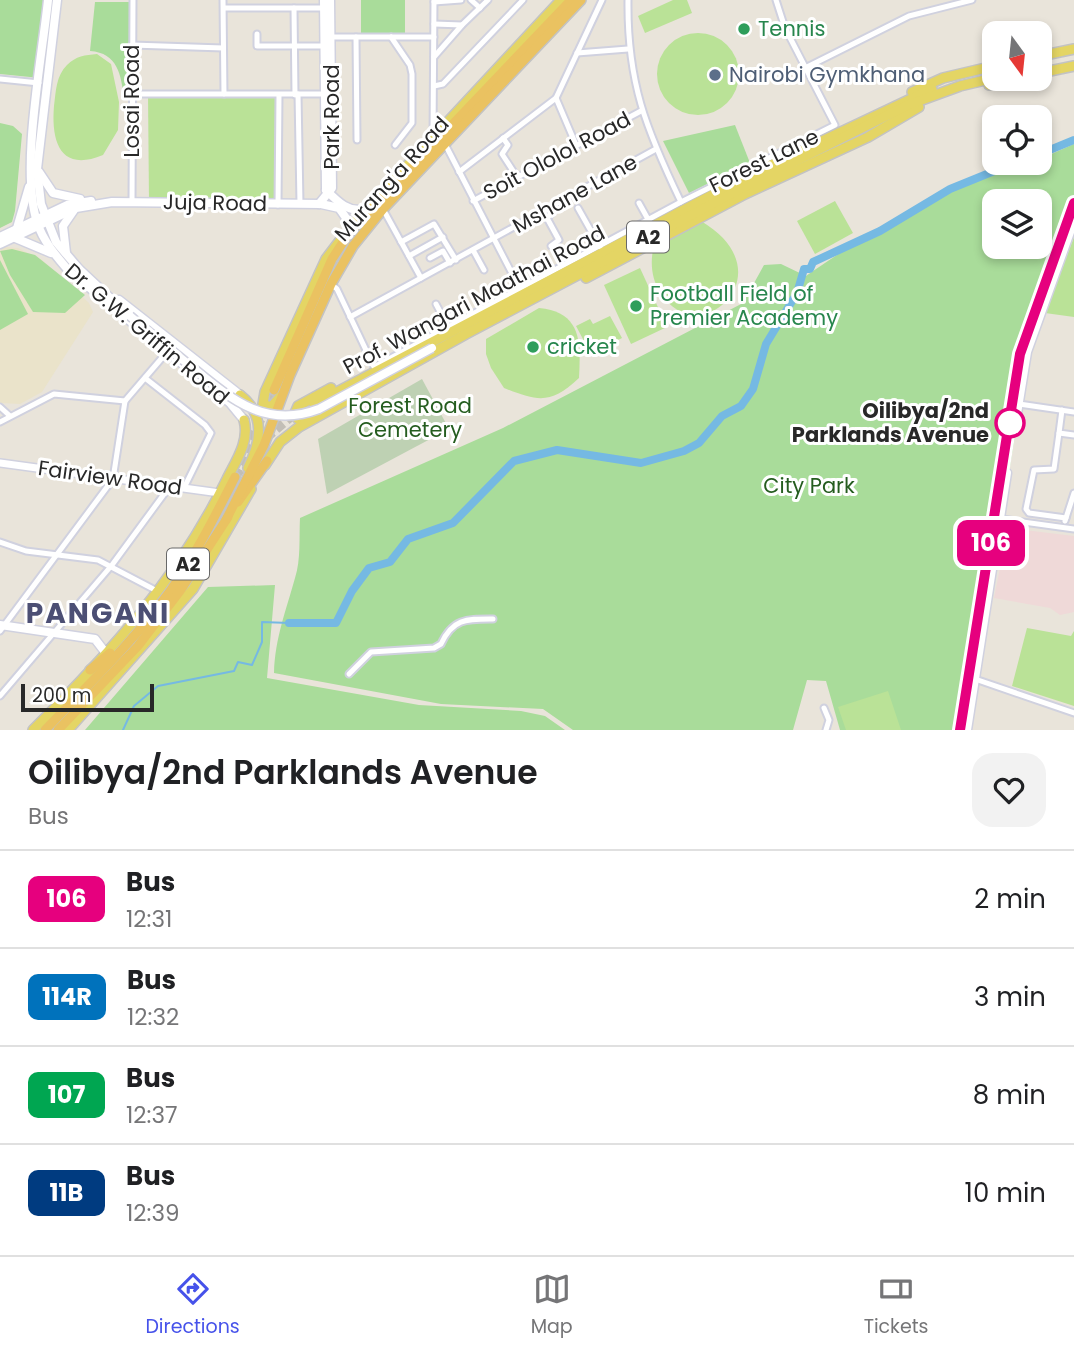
<!DOCTYPE html>
<style>
:root{--surface:#fff;--page:#f2f2f2;--text:#202124;--muted:#757577;--line:#e0e0e0;--accent:#4652ea}
body{margin:0;font-family:Poppins,sans-serif;background:var(--page);color:var(--text);height:100vh;display:flex;flex-direction:column;font-size:26px;white-space:nowrap}
*{box-sizing:border-box;margin:0}
p{font-size:23px;color:var(--muted)}
.icon{flex:none;width:38px;height:38px;fill:none;stroke:currentColor;stroke-width:2;stroke-linecap:round;stroke-linejoin:round}
.map{position:relative;height:730px;overflow:hidden}
.sheet{display:flex;flex-direction:column;background:var(--surface);flex:1}
.sheet>*{flex:none}
.badge{padding:0 14px;border-radius:10px;font-size:24px;line-height:46px}
.needle{width:46px;rotate:165deg}
.tools{position:absolute;left:982px;top:21px;display:grid;gap:14px}
.tools a{display:grid;place-items:center;width:70px;height:70px;border-radius:14px;background:var(--surface);box-shadow:0 4px 10px #0003;font-size:35px}
.scale{position:absolute;left:21px;bottom:18px;width:133px;box-sizing:border-box;padding-left:7px;border:4px solid #282828;border-top:0;font-size:19px;line-height:24px;white-space:nowrap;color:#282828;-webkit-text-stroke:5px #fff;paint-order:stroke}
.map>.badge{position:absolute;translate:-50% -50%;box-shadow:0 0 0 4px #fff}
.round{display:grid;place-items:center;flex:none;width:74px;height:74px;border-radius:21px;background:var(--page)}
.head{display:flex;align-items:center;justify-content:space-between;height:119px;padding:0 28px}
h1{font-size:33px;font-weight:600;line-height:52px}
ul{padding:0;list-style:none}
li{display:flex;align-items:center;gap:21px;height:98px;padding:0 28px;border-top:2px solid var(--line)}
li div{flex:1}
li b{display:block;font-size:26px}
li em{font-style:normal}
li .badge{min-width:77px;font-weight:700;text-align:center}
.menu{display:flex;justify-content:space-around;align-items:center;height:98px;border-top:2px solid var(--line);background:var(--surface);font-size:19px;color:var(--muted)}
.menu a{display:grid;justify-items:center;gap:4px}
.menu .selected{color:var(--accent)}
.map>svg:first-child{display:block}
.education{fill:#eae3ca}
.medical{fill:#efd9d8}
.green{fill:#a9dc9a;fill-rule:evenodd}
.cemetery{fill:#bed1b3}
.pitch{fill:#bae297}
.lines{fill:none;stroke-linecap:round;stroke-linejoin:round}
.stream{stroke:#75b9e3;stroke-width:2}
.river{stroke:#75b9e3;stroke-width:8}
.primary-tunnel{stroke:#c2beb6;stroke-width:9;stroke-dasharray:9 4.5;stroke-linecap:butt}
.trunk-tunnel{stroke:#c2beb6;stroke-width:9;stroke-dasharray:9 4.5;stroke-linecap:butt}
.minor-casing{stroke:#d0d1df;stroke-width:9}
.tertiary-casing{stroke:#d0d1df;stroke-width:10}
.secondary-casing{stroke:#d0d1df;stroke-width:11}
.primary-casing{stroke:#c3c3c3;stroke-width:12}
.trunk-casing{stroke:#c3c3c3;stroke-width:12}
.minor{stroke:#fff;stroke-width:5}
.tertiary{stroke:#fff;stroke-width:7}
.secondary{stroke:#fff;stroke-width:8}
.primary{stroke:#e4d564;stroke-width:9}
.trunk{stroke:#eac261;stroke-width:9}
.secondary-bridge-casing{stroke:#d0d1df;stroke-width:11;stroke-linecap:butt}
.secondary-bridge{stroke:#fff;stroke-width:8}
.line-casing{stroke:#fff;stroke-width:16}
.line{stroke:#e6007e;stroke-width:10}
.leisure-dot{fill:#2e9e5b;stroke:#fff;stroke-width:2.5}
.service-dot{fill:#5c6f8a;stroke:#fff;stroke-width:2.5}
.stop-dot{fill:#fff;stroke:#e6007e;stroke-width:3.5}
.labels{text-anchor:middle;stroke-width:6;stroke-linejoin:round;paint-order:stroke}
.shield{fill:#fff;stroke:#686868;stroke-width:2}
.shield-label{font-size:19px;font-weight:bold;fill:#282828}
.leisure-label{font-size:21px;fill:#27864d;stroke:#fff;text-anchor:start}
.service-label{font-size:21px;fill:#4e5e75;stroke:#fff;text-anchor:start}
.street-label{font-size:21px;fill:#282828;stroke:#fff}
.park-label{font-size:21px;fill:#255d1f;stroke:#fff}
.stop-label{font-size:21px;font-weight:bold;fill:#282828;stroke:#fff;text-anchor:end}
.district-label{font-size:28px;font-weight:bold;letter-spacing:2px;fill:#4c4f74;stroke:#fff}
</style>
<div class="map">
<svg width="1074" height="730" viewBox="0 0 1074 730">
<rect width="100%" height="100%" fill="#e9e4da"/>
<!-- education -->
<polygon class="education" points="5,247 18,248 42,260 89,303 93,312 42,392 20,404 0,403 0,250"/>
<!-- medical -->
<polygon class="medical" points="1008,528 1074,536 1074,612 1060,615 1050,608 994,598"/>
<!-- green -->
<g class="green">
<polygon points="0,0 48,0 40,78 0,74"/>
<rect x="361" y="0" width="44" height="35"/>
<path d="M95,2H131L128,93L124,98C121,75 118,53 90,51Z"/>
<polygon points="0,123 13,126 22,134 15,211 12,222 0,228"/>
<polygon points="735,125 750,163 689,193 663,141"/>
<path d="M1074,144V205L1031,340L966,730H840L826,681L807,680L793,730H573L543,709L441,704L274,673C275,638 286,611 295,578C301,560 299,537 300,518L503,428L743,303L764,265L781,264L806,276C858,239 981,163 1040,163V159ZM994,201H1040V247H994Z"/>
<polygon points="12,249 35,255 85,295 65,313 33,312 10,275 0,251"/>
<polygon points="0,260 28,314 0,330"/>
<polygon points="275,585 267,678 419,705 521,711 545,716 565,730 85,730 208,587"/>
</g>
<!-- cemetery -->
<polygon class="cemetery" points="422,379 449,429 327,494 318,439"/>
<!-- pitch -->
<g class="pitch">
<polygon points="673,0 687,0 692,13 645,33 638,16"/>
<circle cx="698" cy="74" r="41"/>
<path d="M97,54L111,64L119,102L118,130L103,155C60,173 51,141 54,106C56,91 56,76 67,65C76,56 85,55 97,54Z"/>
<polygon points="148,94 279,95 278,205 149,202"/>
<polygon points="835,201 853,233 815,254 797,221"/>
<path d="M701,221C789,273 698,355 660,292C651,278 650,261 654,245Z"/>
<polygon points="1074,237 1074,317 1045,313"/>
<polygon points="640,268 667,327 631,344 604,285"/>
<path d="M539,308C581,312 581,341 579,378C551,404 539,402 504,388L491,368L486,354V339Z"/>
<polygon points="610,316 622,338 591,354 576,326 590,319 593,324"/>
<polygon points="1027,628 1071,636 1074,631 1074,706 1012,686"/>
<polygon points="888,691 901,730 846,730 838,707"/>
</g>
<g class="lines">
<!-- stream -->
<polyline class="stream" points="123,730 134,706 158,686 234,671 238,662 252,665 262,642 262,622 289,623"/>
<!-- river -->
<g class="river">
<polyline points="1040,154 1074,140"/>
<polyline points="289,623 336,623 352,591 369,568 390,562 408,539 453,523 514,461 557,450 641,463 684,451 699,443 722,416 741,406 753,389 766,344 797,293 804,269 810,269 813,262 880,231 950,189 1014,163"/>
</g>
<!-- primary-tunnel -->
<g class="primary-tunnel">
<polyline points="266,438 291,417 314,404"/>
<polyline points="235,477 252,454"/>
</g>
<!-- trunk-tunnel -->
<polyline class="trunk-tunnel" points="235,477 274,390"/>
<defs>
<g id="minor">
<polyline points="223,0 224,94"/>
<polyline points="471,0 480,8"/>
<path d="M628,0C627,82 646,129 681,202"/>
<polyline points="434,2 461,0"/>
<polyline points="224,8 324,8"/>
<polyline points="294,8 295,95"/>
<polyline points="434,24 462,25 488,0"/>
<polyline points="257,34 257,46 324,46"/>
<polyline points="331,37 434,37"/>
<polyline points="356,37 357,140"/>
<polyline points="391,37 410,65 412,74 412,123 395,145"/>
<polyline points="132,45 223,48"/>
<polyline points="577,53 628,49"/>
<polyline points="434,57 462,25"/>
<polyline points="807,67 909,16 972,0"/>
<polyline points="0,79 39,83"/>
<polyline points="434,86 443,84 523,0"/>
<polyline points="133,94 324,94"/>
<polyline points="298,94 300,204"/>
<polyline points="556,98 602,0"/>
<polyline points="433,137 434,0"/>
<polyline points="503,138 508,145 502,154 517,177"/>
<polyline points="445,144 520,289"/>
<polyline points="459,172 556,98 576,145"/>
<polyline points="473,201 641,111"/>
<polyline points="132,202 133,0"/>
<polyline points="639,203 649,221"/>
<polyline points="278,205 279,95"/>
<polyline points="578,208 600,247"/>
<polyline points="383,209 421,278"/>
<polyline points="401,242 434,224 456,260"/>
<polyline points="551,246 559,240 547,218 553,212 552,207"/>
<polyline points="473,250 484,270"/>
<polyline points="409,256 443,237"/>
<polyline points="430,258 443,251 450,263"/>
<polyline points="331,284 337,289 374,367 681,202 835,125 785,28 776,0"/>
<polyline points="436,304 444,319 459,312 463,319"/>
<polyline points="350,317 656,149"/>
<polyline points="145,378 205,425 211,433 184,488"/>
<polyline points="125,401 167,352"/>
<polyline points="1019,404 1074,412"/>
<polyline points="0,407 10,416"/>
<polyline points="1062,410 1059,433 1074,435"/>
<polyline points="0,422 54,394 125,401"/>
<polyline points="1059,433 1054,469 1034,470 1026,509 1029,513 1066,518"/>
<polyline points="1002,519 1074,529"/>
<polyline points="1065,521 1074,493"/>
<polyline points="0,542 26,551 98,560 157,591"/>
<polyline points="0,631 113,479 125,401"/>
<path d="M349,674L371,652L434,648L441,644C453,618 467,619 493,619"/>
<polyline points="975,679 1074,713"/>
<polyline points="0,696 112,565 170,486"/>
<polyline points="824,708 829,720 826,730"/>
</g>
<polyline id="tertiary" points="0,463 220,493"/>
<g id="secondary">
<path d="M48,0C42,58 20,169 37,222C43,241 56,256 69,271L230,403L244,420"/>
<polyline points="57,0 37,169 41,204 56,242 79,269 125,312"/>
<polyline points="324,0 326,190"/>
<polyline points="39,172 53,193 80,199"/>
<path d="M326,190C337,201 348,213 364,209"/>
<polyline points="319,204 332,188 330,0"/>
<polyline points="17,228 29,187"/>
<polyline points="0,237 67,205 91,201"/>
<polyline points="13,237 51,253"/>
<polyline points="0,244 76,208 112,202 321,204 339,208 351,225"/>
<polyline points="66,253 63,226 74,210"/>
<polyline points="119,300 240,395"/>
<polyline points="1015,426 1027,352 1074,221"/>
<polyline points="0,625 95,639 105,652"/>
<polyline points="960,730 1020,354 1074,203"/>
<polyline points="967,730 1007,473"/>
</g>
<g id="primary">
<polyline points="1040,56 1074,49"/>
<polyline points="1040,73 1074,66"/>
<polyline points="989,85 1014,79"/>
<polyline points="912,92 943,78 994,66"/>
<polyline points="350,227 561,0"/>
<polyline points="586,278 745,194 868,137 919,107"/>
<path d="M240,395C266,415 261,442 248,468"/>
<polyline points="281,396 271,407 263,404 265,392 326,259 342,238"/>
<polyline points="314,404 750,175 932,89"/>
<polyline points="298,419 295,413 298,406 331,388"/>
<polyline points="265,465 280,442 299,427 466,334 750,184 908,105 960,86 994,78"/>
<path d="M33,730C110,653 179,578 227,479C236,461 250,441 244,420"/>
<polyline points="68,730 193,589 251,489"/>
</g>
<g id="trunk">
<polyline points="274,390 332,259 349,233 571,0"/>
<polyline points="238,502 267,461"/>
<polyline points="226,520 264,445 290,375 331,284 353,246 383,209 581,0"/>
<polyline points="90,670 110,653"/>
<path d="M45,730C88,685 135,640 171,590C196,554 215,516 235,477"/>
<polyline points="58,730 138,646 180,591 228,517"/>
</g>
</defs>
<!-- minor casing -->
<use href="#minor" class="minor-casing"/>
<!-- tertiary casing -->
<use href="#tertiary" class="tertiary-casing"/>
<!-- secondary casing -->
<use href="#secondary" class="secondary-casing"/>
<!-- primary casing -->
<use href="#primary" class="primary-casing"/>
<!-- trunk casing -->
<use href="#trunk" class="trunk-casing"/>
<!-- minor -->
<use href="#minor" class="minor"/>
<!-- tertiary -->
<use href="#tertiary" class="tertiary"/>
<!-- secondary -->
<use href="#secondary" class="secondary"/>
<!-- primary -->
<use href="#primary" class="primary"/>
<!-- trunk -->
<use href="#trunk" class="trunk"/>
<defs>
<path id="secondary-bridge" d="M130,316C151,334 172,351 193,368C232,400 266,429 319,409L432,348"/>
</defs>
<!-- secondary-bridge casing -->
<use href="#secondary-bridge" class="secondary-bridge-casing"/>
<!-- secondary-bridge -->
<use href="#secondary-bridge" class="secondary-bridge"/>
</g>
<g class="lines">
<defs>
<polyline id="line" points="960,730 1020,354 1074,203"/>
</defs>
<!-- line casing -->
<use href="#line" class="line-casing"/>
<!-- line -->
<use href="#line" class="line"/>
</g>
<!-- markers -->
<g class="leisure-dot">
<circle cx="744" cy="29" r="7"/>
<circle cx="636" cy="306" r="7"/>
<circle cx="533" cy="347" r="7"/>
</g>
<circle class="service-dot" cx="715" cy="75" r="7"/>
<circle class="stop-dot" cx="1010" cy="423" r="14"/>
<g class="labels">
<!-- shield labels -->
<g class="shield">
<rect x="627" y="221.5" width="42" height="31" rx="5"/>
<rect x="167" y="548.5" width="42" height="31" rx="5"/>
</g>
<g class="shield-label">
<text x="648" y="244">A2</text>
<text x="188" y="571">A2</text>
</g>
<!-- leisure labels -->
<g class="leisure-label">
<text x="758" y="36">Tennis</text>
<text x="650" y="301">Football Field of<tspan x="650" dy="24">Premier Academy</tspan></text>
<text x="547" y="354">cricket</text>
</g>
<!-- service labels -->
<g class="service-label">
<text x="729" y="82">Nairobi Gymkhana</text>
</g>
<!-- street labels -->
<g class="street-label">
<text transform="translate(132 101) rotate(-90)" y="7">Losai Road</text>
<text transform="translate(332 117) rotate(-90)" y="7">Park Road</text>
<text transform="translate(557 156) rotate(-28)" y="7">Soit Ololol Road</text>
<text transform="translate(764 161) rotate(-26)" y="7">Forest Lane</text>
<text transform="translate(392 179) rotate(-48)" y="7">Murang'a Road</text>
<text transform="translate(575 194) rotate(-29)" y="7">Mshane Lane</text>
<text transform="translate(215 203) rotate(1)" y="7">Juja Road</text>
<text transform="translate(474 300) rotate(-28)" y="7">Prof. Wangari Maathai Road</text>
<text transform="translate(147 334) rotate(40)" y="7">Dr. G.W. Griffin Road</text>
<text transform="translate(110 478) rotate(8)" y="7">Fairview Road</text>
</g>
<!-- park labels -->
<g class="park-label">
<text x="410" y="413">Forest Road<tspan x="410" dy="24">Cemetery</tspan></text>
<text x="809" y="493">City Park</text>
</g>
<!-- stop labels -->
<g class="stop-label">
<text x="989" y="418">Oilibya/2nd<tspan x="989" dy="24">Parklands Avenue</tspan></text>
</g>
<!-- district labels -->
<g class="district-label">
<text x="98" y="623">PANGANI</text>
</g>
</g>
</svg>
<div class="tools">
<a><svg class="needle" viewBox="-14 -14 28 28"><path d="M0-13l5 13h-10z" fill="#e53935"/><path d="M0 13l5-13h-10z" fill="#757577"/></svg></a>
<a><svg class="icon" aria-label="locate" viewBox="0 0 24 24"><circle cx="12" cy="12" r="6"/><path d="M12 2v4M12 18v4M2 12h4M18 12h4"/></svg></a>
<a><svg class="icon" aria-label="layers" viewBox="0 0 24 24"><path d="M12 4l9 5-9 5-9-5zM3 14l9 5 9-5"/></svg></a>
</div>
<div class="scale">200 m</div>
<b class="badge" style="left:991px;top:543px;background:#e6007e;color:#fff">106</b>
</div>
<section class="sheet">
<div class="head"><div><h1>Oilibya/2nd Parklands Avenue</h1><p>Bus</p></div><a class="round"><svg class="icon" aria-label="heart" viewBox="0 0 24 24"><path d="M12 20l-8-8c-3-5 5-10 8-4 3-6 11-1 8 4z"/></svg></a></div>
<ul>
<li><span class="badge" style="background:#e6007e;color:#fff">106</span><div><b>Bus</b><p>12:31</p></div><em>2 min</em></li>
<li><span class="badge" style="background:#0072bc;color:#fff">114R</span><div><b>Bus</b><p>12:32</p></div><em>3 min</em></li>
<li><span class="badge" style="background:#00a651;color:#fff">107</span><div><b>Bus</b><p>12:37</p></div><em>8 min</em></li>
<li><span class="badge" style="background:#003b80;color:#fff">11B</span><div><b>Bus</b><p>12:39</p></div><em>10 min</em></li>
</ul>
</section>
<nav class="menu">
<a class="selected"><svg class="icon" aria-label="directions" viewBox="0 0 24 24"><path d="M12 3l9 9-9 9-9-9zM9 14v-3h6M13 9l2 2-2 2"/></svg>Directions</a>
<a><svg class="icon" aria-label="map" viewBox="0 0 24 24"><path d="M3 6l6-2 6 2 6-2v14l-6 2-6-2-6 2zM9 4v14M15 6v14"/></svg>Map</a>
<a><svg class="icon" aria-label="tickets" viewBox="0 0 24 24"><path d="M3 7h18v10H3zM15 7v10"/></svg>Tickets</a>
</nav>
